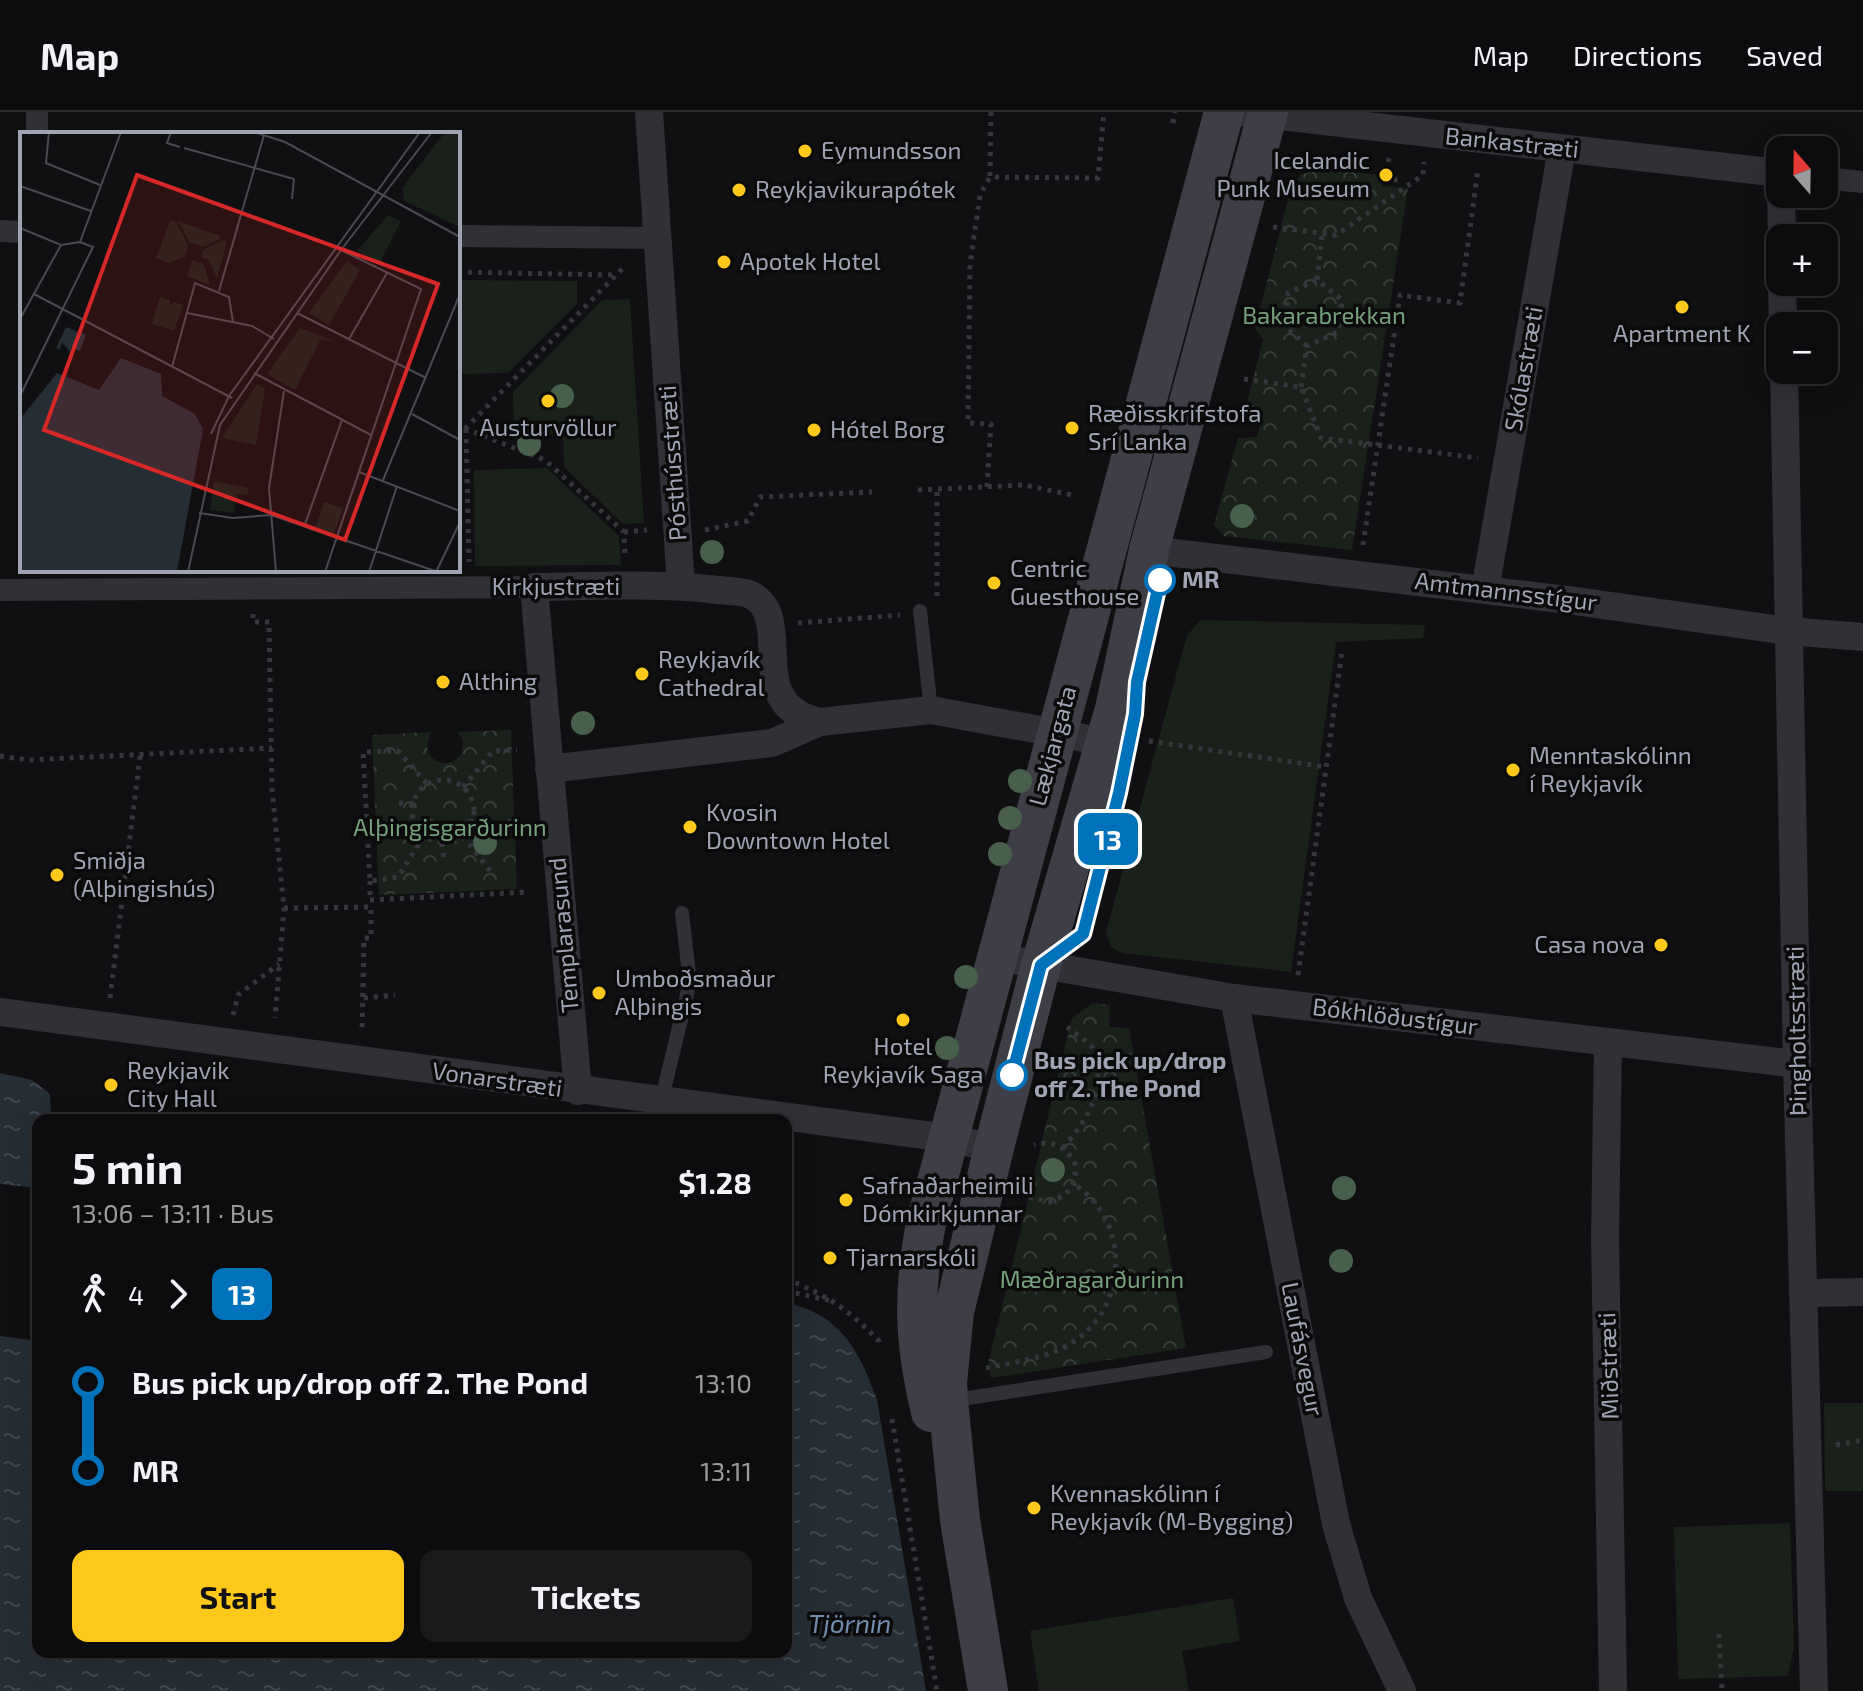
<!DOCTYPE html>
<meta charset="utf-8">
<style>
:root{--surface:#0c0b0d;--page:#1a191b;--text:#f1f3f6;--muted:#9a9b9d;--line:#2c2b2e;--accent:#fec91b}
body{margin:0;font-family:"Exo 2",sans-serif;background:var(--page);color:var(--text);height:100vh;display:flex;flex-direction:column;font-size:30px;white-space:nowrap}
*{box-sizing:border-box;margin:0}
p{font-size:26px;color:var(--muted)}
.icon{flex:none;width:44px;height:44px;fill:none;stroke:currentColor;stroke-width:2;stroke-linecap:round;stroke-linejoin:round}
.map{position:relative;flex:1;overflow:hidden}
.drawer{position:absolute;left:32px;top:1002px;width:760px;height:544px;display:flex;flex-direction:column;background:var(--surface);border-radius:16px;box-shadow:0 8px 32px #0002,0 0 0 2px var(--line)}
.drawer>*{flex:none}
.badge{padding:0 16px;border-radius:12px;font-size:28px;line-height:52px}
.needle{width:52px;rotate:340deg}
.tools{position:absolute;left:1766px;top:24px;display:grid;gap:16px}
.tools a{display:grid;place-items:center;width:72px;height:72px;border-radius:16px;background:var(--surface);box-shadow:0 8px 32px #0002,0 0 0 2px var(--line);font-size:40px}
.map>.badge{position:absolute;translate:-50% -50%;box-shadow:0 0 0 4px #fff}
.legs{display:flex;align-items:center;gap:12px;height:88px;padding:0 40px;font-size:26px}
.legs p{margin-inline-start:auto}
.headline{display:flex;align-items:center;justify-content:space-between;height:136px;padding:0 40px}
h1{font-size:44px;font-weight:700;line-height:60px}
.cta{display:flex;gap:16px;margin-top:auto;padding:16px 40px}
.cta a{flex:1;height:92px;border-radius:16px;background:var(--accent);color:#111;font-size:32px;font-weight:700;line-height:92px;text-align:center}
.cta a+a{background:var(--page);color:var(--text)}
ul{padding:0 40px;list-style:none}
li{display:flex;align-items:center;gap:28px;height:88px;font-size:30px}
li i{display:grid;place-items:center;width:12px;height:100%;margin:0 10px;background:currentColor}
li i::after{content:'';width:20px;height:20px;margin:-10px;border:6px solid;border-radius:50%;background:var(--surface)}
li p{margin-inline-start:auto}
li:first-child i{background:linear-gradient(#0000 50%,currentColor 0)}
li:last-child i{background:linear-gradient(currentColor 50%,#0000 0)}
header{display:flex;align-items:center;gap:48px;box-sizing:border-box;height:112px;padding:0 40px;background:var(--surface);border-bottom:2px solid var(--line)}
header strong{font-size:38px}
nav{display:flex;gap:44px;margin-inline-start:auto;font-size:28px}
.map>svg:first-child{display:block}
.grass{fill:#1a211b}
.park{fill:url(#park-crowns)}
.water{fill:url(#water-ripples)}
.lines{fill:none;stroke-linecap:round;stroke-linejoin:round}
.path{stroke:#36373d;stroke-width:5;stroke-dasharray:4 6;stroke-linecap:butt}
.service{stroke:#303136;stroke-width:14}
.pedestrian{stroke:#303136;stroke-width:22}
.minor{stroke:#303136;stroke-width:28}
.secondary{stroke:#3e3f46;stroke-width:40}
.tree{fill:#485f4c}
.line-1-casing{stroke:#fff;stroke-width:18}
.line-1{stroke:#0072bc;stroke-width:12}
.poi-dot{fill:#fec91b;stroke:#0b0b0c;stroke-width:3}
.stop-1-dot{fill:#fff;stroke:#0072bc;stroke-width:4}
.labels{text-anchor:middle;stroke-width:7;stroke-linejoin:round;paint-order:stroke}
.street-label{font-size:24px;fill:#9fa3b3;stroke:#0b0b0c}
.poi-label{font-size:24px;fill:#9fa3b3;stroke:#0b0b0c;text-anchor:start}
.park-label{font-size:24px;fill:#75a07c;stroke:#0b0b0c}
.stop-label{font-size:24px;font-weight:bold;fill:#9fa3b3;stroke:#0b0b0c;text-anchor:start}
.water-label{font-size:26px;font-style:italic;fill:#738eb1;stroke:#0b0b0c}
.inset-road{fill:none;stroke:#494a52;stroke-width:2}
.view{fill:#d62828;fill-opacity:0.15;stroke:#d62828;stroke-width:4}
.inset-edge{fill:none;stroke:#9fa3b3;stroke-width:4}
</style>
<header>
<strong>Map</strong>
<nav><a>Map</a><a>Directions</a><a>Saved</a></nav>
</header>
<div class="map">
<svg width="1863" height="1579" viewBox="0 0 1863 1579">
<defs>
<pattern id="park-crowns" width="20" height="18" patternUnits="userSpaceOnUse" patternTransform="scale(2)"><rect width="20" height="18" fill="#1a211b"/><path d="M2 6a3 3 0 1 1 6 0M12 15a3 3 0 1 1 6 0" fill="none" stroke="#383e3a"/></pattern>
<pattern id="water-ripples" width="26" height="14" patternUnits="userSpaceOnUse" patternTransform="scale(2)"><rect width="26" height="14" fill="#252d35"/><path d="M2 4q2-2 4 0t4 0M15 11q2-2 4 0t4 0" fill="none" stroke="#414850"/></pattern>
</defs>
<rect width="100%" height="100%" fill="#100f11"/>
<!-- grass -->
<g class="grass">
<polygon points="458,168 577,169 577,192 508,261 458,262"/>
<polygon points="630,187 644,411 623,412 564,355 563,322 514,323 513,280 602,188"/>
<polygon points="547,356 619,424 621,453 475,454 474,358"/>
<polygon points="1201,508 1425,513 1423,526 1336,530 1291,860 1122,841 1111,835 1106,820 1187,523"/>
<polygon points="1824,1291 1863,1291 1863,1379 1825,1379"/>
<polygon points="1790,1411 1794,1534 1788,1564 1678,1567 1674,1415"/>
<polygon points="1233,1486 1240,1529 1182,1539 1189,1579 1039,1579 1030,1519"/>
</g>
<!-- park -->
<g class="park">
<polygon points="1318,57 1382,63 1382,74 1408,76 1352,438 1224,424 1214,413 1238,326 1257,325 1262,304 1257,297 1246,294 1263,228 1255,216 1291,76 1300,63"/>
<path d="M511,618L517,777L379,783L372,623L432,620C416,644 445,664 462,641L463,628L457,620Z"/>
<polygon points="1093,891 1110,893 1109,915 1129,916 1186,1236 991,1266 989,1248 1072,906"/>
</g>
<!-- water -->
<g class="water">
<polygon points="0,961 32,968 50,982 51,1008 38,1008 38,1076 0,1072"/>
<path d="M786,1191C840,1201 860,1240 877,1288L926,1579H0V1224L38,1229V1540H786Z"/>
</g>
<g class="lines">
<!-- path -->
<g class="path">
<polyline points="991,0 990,65 1098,66 1104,0"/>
<polyline points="1173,11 1175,0"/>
<polyline points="1389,46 1385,67 1399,68"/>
<polyline points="1273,115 1336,123 1423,63 1424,50"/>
<polyline points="458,160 617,163"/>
<polyline points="1307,234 1285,214 1288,181 1317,168"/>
<polyline points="1244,267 1301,275 1321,326 1478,346"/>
<polyline points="1301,275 1307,234 1338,220 1342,188 1317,168 1322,122"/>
<polyline points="458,309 466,317 545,348 624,420 625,444"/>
<polyline points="466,317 469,450"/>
<polyline points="458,324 625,154"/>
<polyline points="987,375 991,312 968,311 970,152 980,83 990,65"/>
<polyline points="918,378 1024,373 1077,384"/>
<polyline points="705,418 748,409 760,385 872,380"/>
<polyline points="624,420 647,418"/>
<polyline points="1363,433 1400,183 1460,191 1478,57"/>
<polyline points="937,484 937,377"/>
<polyline points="253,502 253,510 269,510 272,677 284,796 275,906"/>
<polyline points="798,511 900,503"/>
<polyline points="1149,629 1326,655"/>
<polyline points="0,644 28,648 272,636"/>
<circle cx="443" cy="699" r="31"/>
<polyline points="463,675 493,639 517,638"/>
<polyline points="399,691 413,692"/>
<polyline points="424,724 398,765 370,769 363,640 398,639 427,672"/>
<polyline points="463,724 494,764"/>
<polyline points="442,731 444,749"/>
<polyline points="370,769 370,788"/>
<polyline points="370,788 529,780"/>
<polyline points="284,796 371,795 371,826 364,826 362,921"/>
<polyline points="1298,863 1342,539"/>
<polyline points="110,886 140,644"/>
<polyline points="364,886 395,883"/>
<polyline points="233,903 238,883 279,852"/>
<path d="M1063,1036C1089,1006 1109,973 1091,933L1067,915"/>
<path d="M1022,1078L1029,1085L1049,1090C1069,1084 1077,1072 1075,1052C1066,1034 1053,1028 1034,1033"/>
<path d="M786,1167C827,1183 848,1197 879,1229L880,1234"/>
<polyline points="786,1179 832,1189"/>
<path d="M986,1256C1018,1249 1054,1246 1080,1225C1130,1186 1127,1106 1074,1072"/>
<polyline points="892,1307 937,1579"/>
<polyline points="1836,1333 1863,1328"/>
<polyline points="1719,1522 1722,1579"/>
</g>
<!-- service -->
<g class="service">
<polyline points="920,499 931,598"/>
<polyline points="1054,843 1083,822 1119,681 1136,581"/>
<polyline points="661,990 690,870 682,801"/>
<polyline points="949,1289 1266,1240"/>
</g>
<!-- pedestrian -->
<g class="pedestrian">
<polyline points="37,22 37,0"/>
<polyline points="1824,66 1863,70"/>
<polyline points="0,119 22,120"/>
<polyline points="458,124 657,126"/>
<polyline points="0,478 534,475"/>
</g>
<!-- minor -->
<g class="minor">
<polyline points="649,0 681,473"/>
<polyline points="1244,0 1780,61"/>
<polyline points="1781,82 1782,126"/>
<polyline points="1782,170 1783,214"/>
<polyline points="1784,258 1797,952 1814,1579"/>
<polyline points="1149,438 1568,488 1788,519 1863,525"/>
<polyline points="1485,478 1562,37"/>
<polyline points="549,657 772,631 820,610 931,598 1106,630"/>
<polyline points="996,845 1234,886 1797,952"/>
<polyline points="1234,886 1336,1412 1358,1486 1402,1579"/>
<polyline points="0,900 947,1026 994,1036"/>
<polyline points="1608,930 1605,1127 1613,1579"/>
<path d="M578,979L534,475C595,474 657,471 718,478C727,479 741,479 749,482C799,504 739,593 820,610"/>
<polyline points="1803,1181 1863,1180"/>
</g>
<!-- secondary -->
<g class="secondary">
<path d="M931,1300C914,1229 913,1182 926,1111L1224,0"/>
<polyline points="988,1579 960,1408 948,1289 947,1270 954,1200 994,1036 1041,853 1115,597 1149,438 1268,0"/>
</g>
</g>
<!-- trees -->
<g class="tree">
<circle cx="562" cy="284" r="12"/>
<circle cx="529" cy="332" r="12"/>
<circle cx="1242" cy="404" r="12"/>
<circle cx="712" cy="440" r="12"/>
<circle cx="583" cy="611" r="12"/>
<circle cx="1020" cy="669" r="12"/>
<circle cx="1010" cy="706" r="12"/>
<circle cx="485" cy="731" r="12"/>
<circle cx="1000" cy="742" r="12"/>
<circle cx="966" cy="865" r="12"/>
<circle cx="947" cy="936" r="12"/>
<circle cx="1053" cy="1058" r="12"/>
<circle cx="1344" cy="1076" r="12"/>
<circle cx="1341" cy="1149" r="12"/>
</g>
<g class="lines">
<defs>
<polyline id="line-1" points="1012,963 1041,853 1083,822 1119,681 1135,602 1137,570 1160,468"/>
</defs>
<!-- line-1 casing -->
<use href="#line-1" class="line-1-casing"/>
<!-- line-1 -->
<use href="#line-1" class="line-1"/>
</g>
<!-- markers -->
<g class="poi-dot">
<circle cx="805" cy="39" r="8"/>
<circle cx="1386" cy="63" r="8"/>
<circle cx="739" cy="78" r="8"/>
<circle cx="724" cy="150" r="8"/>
<circle cx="1682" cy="195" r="8"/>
<circle cx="548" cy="289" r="8"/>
<circle cx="1072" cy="316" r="8"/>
<circle cx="814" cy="318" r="8"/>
<circle cx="994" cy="471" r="8"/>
<circle cx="642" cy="562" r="8"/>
<circle cx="443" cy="570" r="8"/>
<circle cx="1513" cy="658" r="8"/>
<circle cx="690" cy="715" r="8"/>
<circle cx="57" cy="763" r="8"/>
<circle cx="1661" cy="833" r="8"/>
<circle cx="599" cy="881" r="8"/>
<circle cx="903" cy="908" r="8"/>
<circle cx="111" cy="973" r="8"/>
<circle cx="846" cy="1088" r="8"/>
<circle cx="830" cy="1146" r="8"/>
<circle cx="1034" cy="1396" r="8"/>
</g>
<g class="stop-1-dot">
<circle cx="1160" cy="468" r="14"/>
<circle cx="1012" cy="963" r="14"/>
</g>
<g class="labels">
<!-- street labels -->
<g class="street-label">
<text transform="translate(1512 31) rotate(6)" y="8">Bankastræti</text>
<text transform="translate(1524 257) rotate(-80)" y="8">Skólastræti</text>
<text transform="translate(673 351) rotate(-94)" y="8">Pósthússtræti</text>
<text x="556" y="483">Kirkjustræti</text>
<text transform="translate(1506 480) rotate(7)" y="8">Amtmannsstígur</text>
<text transform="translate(1053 634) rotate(-75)" y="8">Lækjargata</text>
<text transform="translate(564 823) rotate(-95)" y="8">Templarasund</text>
<text transform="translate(1395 905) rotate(7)" y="8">Bókhlöðustígur</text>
<text transform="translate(1797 919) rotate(-91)" y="8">Þingholtsstræti</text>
<text transform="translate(497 968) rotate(8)" y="8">Vonarstræti</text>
<text transform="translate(1302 1237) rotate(79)" y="8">Laufásvegur</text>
<text transform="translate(1609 1254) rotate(-92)" y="8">Miðstræti</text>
</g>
<!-- poi labels -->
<g class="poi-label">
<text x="821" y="47">Eymundsson</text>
<text x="1370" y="57" text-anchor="end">Icelandic<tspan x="1370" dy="28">Punk Museum</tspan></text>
<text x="755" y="86">Reykjavikurapótek</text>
<text x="740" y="158">Apotek Hotel</text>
<text x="1682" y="230" text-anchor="middle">Apartment K</text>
<text x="1088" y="310">Ræðisskrifstofa<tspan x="1088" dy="28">Srí Lanka</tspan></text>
<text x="548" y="324" text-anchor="middle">Austurvöllur</text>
<text x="830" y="326">Hótel Borg</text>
<text x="1010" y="465">Centric<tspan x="1010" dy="28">Guesthouse</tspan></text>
<text x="658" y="556">Reykjavík<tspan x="658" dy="28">Cathedral</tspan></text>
<text x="459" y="578">Althing</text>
<text x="1529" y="652">Menntaskólinn<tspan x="1529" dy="28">í Reykjavík</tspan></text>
<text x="706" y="709">Kvosin<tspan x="706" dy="28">Downtown Hotel</tspan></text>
<text x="73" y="757">Smiðja<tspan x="73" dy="28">(Alþingishús)</tspan></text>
<text x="1645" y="841" text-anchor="end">Casa nova</text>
<text x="615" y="875">Umboðsmaður<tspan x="615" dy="28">Alþingis</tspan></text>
<text x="903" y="943" text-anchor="middle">Hotel<tspan x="903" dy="28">Reykjavík Saga</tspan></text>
<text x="127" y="967">Reykjavik<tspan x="127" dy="28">City Hall</tspan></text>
<text x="862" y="1082">Safnaðarheimili<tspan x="862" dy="28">Dómkirkjunnar</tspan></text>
<text x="846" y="1154">Tjarnarskóli</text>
<text x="1050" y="1390">Kvennaskólinn í<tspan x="1050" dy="28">Reykjavík (M-Bygging)</tspan></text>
</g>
<!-- park labels -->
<g class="park-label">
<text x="1324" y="212">Bakarabrekkan</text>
<text x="450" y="724">Alþingisgarðurinn</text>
<text x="1092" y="1176">Mæðragarðurinn</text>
</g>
<!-- stop labels -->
<g class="stop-label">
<text x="1182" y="476">MR</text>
<text x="1034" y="957">Bus pick up/drop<tspan x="1034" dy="28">off 2. The Pond</tspan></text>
</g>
<!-- water labels -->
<g class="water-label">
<text x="850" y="1521">Tjörnin</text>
</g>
</g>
<!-- overview -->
<g transform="translate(20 20)">
<rect width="440" height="440" fill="#100f11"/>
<path d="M368,83L381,89L360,131L337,119ZM150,89L156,90L168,113L165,124L149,131L136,126ZM158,89L200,104L199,108L183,115L169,110ZM203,108L207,110L197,147L189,128L181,125L183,118ZM172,128L184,132L190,153L167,144ZM280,196L317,210L301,207L275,258L247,242ZM194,349L229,356L227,363L217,362L214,381L190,378ZM304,370L323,376L314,401L296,395Z" fill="#1a211b"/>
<path d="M425,0H440V95L384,69L382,56ZM327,129L340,138L309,193L289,181ZM140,165L150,168V174L154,170L163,173L154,199L132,192ZM237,252L245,257L236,313L202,306Z" fill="#1a211b"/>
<path d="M46,195L66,203L60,219L52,216L50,220L42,210L40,218L36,216ZM101,226L141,242L142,264L175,282L183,297L157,440H0V287L37,241L79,258Z" fill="#252d35"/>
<path class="inset-road" d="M29,0L26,31L80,53M151,0L147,11L160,15M234,0L265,10L440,105M164,16L274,47L272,67M0,54L71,79M0,96L41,113L60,110M60,110L101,0M199,159L244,3M14,162L212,266M167,181L232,194L254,207M277,181L406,246M0,187L41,113M329,207L367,141M152,235L175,151L209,165L213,190M234,241L351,303M0,264L73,115L60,110M392,282L440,308M191,302L209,264L400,0M339,340L440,379M363,348L440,162M179,381L213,386L251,383L418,440M284,395L322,288M168,440L200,293L321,118L412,0M256,440L249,356L264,259M305,440L401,157L321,118M349,440L377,354M416,440L440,390"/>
<path class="view" d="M117,43L418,152L325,408L24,298Z"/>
<rect width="440" height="440" class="inset-edge"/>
</g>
</svg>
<div class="tools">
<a><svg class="needle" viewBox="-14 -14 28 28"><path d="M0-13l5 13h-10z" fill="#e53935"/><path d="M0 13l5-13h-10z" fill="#9a9b9d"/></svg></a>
<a>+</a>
<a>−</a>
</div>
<b class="badge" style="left:1108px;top:727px;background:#0072bc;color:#fff">13</b>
<section class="drawer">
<div class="headline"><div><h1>5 min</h1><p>13:06 – 13:11 · Bus</p></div><b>$1.28</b></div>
<div class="legs"><svg class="icon" aria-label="walk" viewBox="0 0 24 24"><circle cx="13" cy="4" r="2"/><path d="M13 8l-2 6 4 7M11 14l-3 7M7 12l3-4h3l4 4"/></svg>4<svg class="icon" aria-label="forward" viewBox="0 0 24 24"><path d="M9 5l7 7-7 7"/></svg><b class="badge" style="background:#0072bc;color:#fff">13</b></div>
<ul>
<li><i style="color:#0072bc"></i><b>Bus pick up/drop off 2. The Pond</b><p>13:10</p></li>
<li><i style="color:#0072bc"></i><b>MR</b><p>13:11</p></li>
</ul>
<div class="cta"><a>Start</a><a>Tickets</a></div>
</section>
</div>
